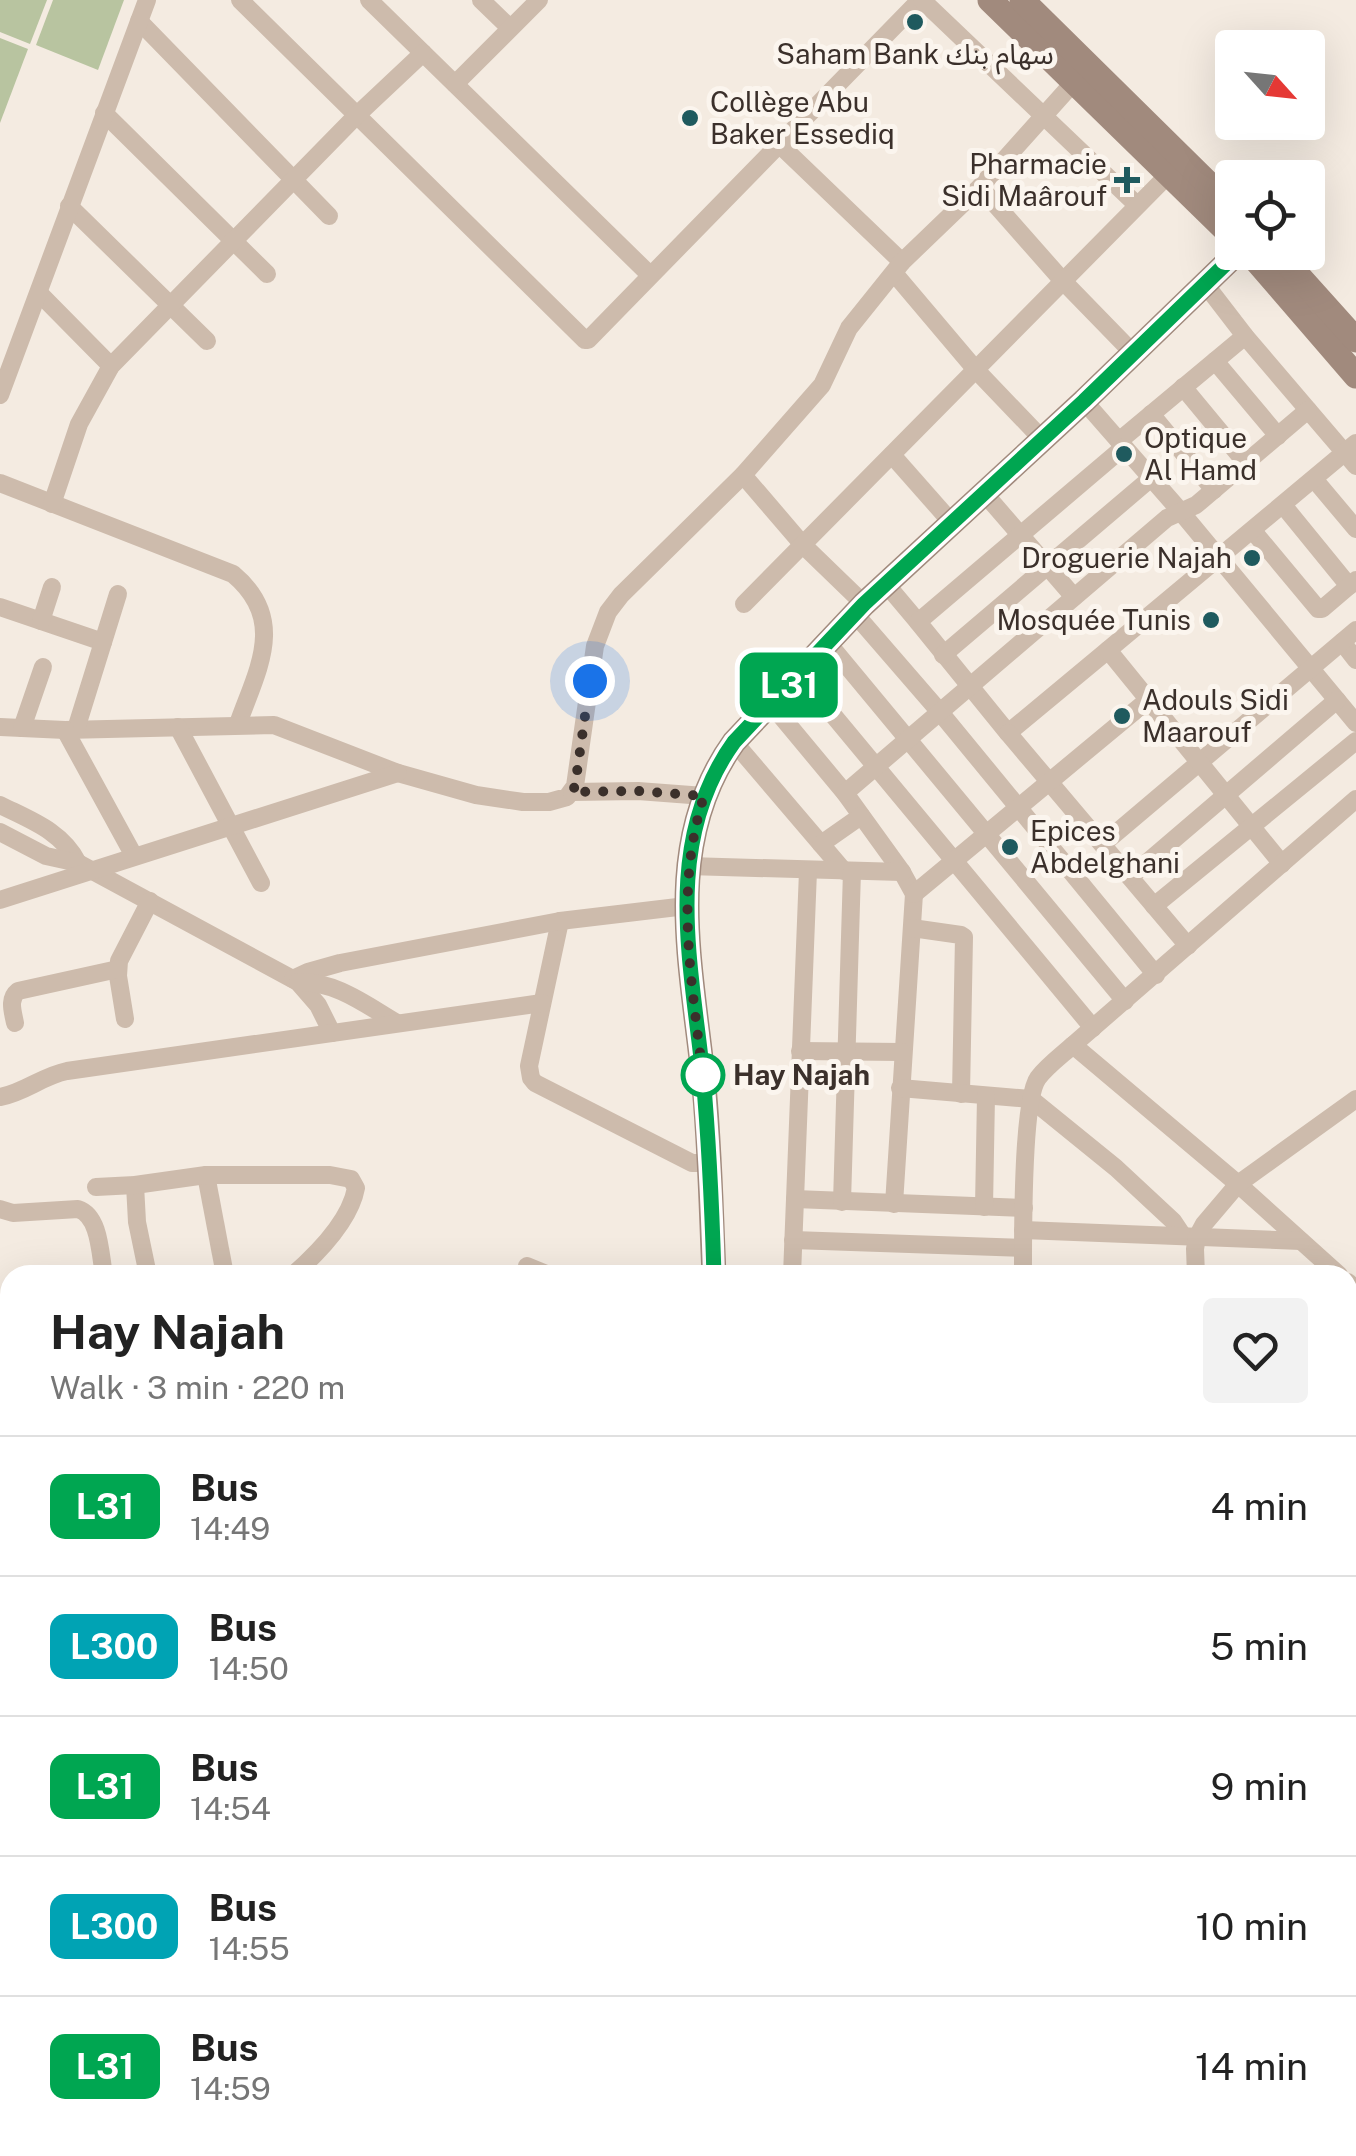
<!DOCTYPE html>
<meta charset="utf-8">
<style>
:root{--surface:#fff;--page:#f2f2f2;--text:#222;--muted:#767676;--line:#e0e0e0}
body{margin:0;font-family:"Public Sans","Noto Sans Arabic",sans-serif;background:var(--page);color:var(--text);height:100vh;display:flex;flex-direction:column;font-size:38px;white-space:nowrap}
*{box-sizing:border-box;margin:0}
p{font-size:32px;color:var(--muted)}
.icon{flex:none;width:55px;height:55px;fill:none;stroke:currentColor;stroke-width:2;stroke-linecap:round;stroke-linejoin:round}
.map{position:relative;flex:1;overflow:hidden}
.panel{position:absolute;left:0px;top:1265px;width:1358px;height:892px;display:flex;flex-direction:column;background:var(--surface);border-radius:30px 30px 0 0;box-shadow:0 10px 40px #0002}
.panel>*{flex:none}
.badge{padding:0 20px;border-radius:15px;font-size:35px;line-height:65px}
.needle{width:65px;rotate:117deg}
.tools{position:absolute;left:1215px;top:30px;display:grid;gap:20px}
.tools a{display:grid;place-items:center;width:110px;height:110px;border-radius:10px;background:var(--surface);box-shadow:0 10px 40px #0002;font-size:50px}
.you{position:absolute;width:50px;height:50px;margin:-25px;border:8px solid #fff;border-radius:50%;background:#1a73e8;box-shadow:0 0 0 15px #1a73e833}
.map>.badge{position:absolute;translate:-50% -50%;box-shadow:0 0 0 5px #fff}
.round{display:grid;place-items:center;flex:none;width:105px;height:105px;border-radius:10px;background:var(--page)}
.overview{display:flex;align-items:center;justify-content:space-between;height:170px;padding:0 50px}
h1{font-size:48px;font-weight:700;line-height:75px}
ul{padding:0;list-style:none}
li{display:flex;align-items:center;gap:30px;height:140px;padding:0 50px;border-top:2px solid var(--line)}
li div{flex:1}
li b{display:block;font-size:38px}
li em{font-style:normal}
li .badge{min-width:110px;font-weight:700;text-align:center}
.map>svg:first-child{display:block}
.green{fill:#b8c4a0}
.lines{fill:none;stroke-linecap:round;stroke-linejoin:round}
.street{stroke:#cdbbac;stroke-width:18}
.secondary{stroke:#a18a7d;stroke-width:25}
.line-casing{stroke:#fff;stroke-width:22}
.line{stroke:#00a651;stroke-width:15}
.walk{stroke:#3b302b;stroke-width:10;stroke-dasharray:0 18}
.poi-dot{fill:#1f5a5e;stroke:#fbf5ee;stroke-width:4}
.stop-dot{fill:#fff;stroke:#00a651;stroke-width:5}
.labels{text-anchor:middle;stroke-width:10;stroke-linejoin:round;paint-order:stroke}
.poi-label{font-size:28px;fill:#3b302b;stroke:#fbf5ee;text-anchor:start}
.stop-label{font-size:28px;font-weight:bold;fill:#3b302b;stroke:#fbf5ee;text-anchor:start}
</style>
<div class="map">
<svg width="1356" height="2156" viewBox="0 0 1356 2156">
<rect width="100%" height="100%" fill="#f4ebe1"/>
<!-- green -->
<g class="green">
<polygon points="0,0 47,0 30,44 0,32"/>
<polygon points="53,0 124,0 98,70 36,45"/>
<polygon points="0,38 28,49 0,123"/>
</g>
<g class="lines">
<!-- street -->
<g class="street">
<polyline points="240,0 585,340 588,340 920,0"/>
<polyline points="369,0 650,275"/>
<polyline points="481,0 510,28"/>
<polyline points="922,0 1137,205"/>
<polyline points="139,21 329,216"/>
<polyline points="455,84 539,0"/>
<polyline points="104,113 267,274"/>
<polyline points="780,145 902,262"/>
<polyline points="980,187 1062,280 1133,353"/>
<polyline points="69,206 207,341"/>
<polyline points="894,273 976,370 1042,439"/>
<polyline points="1205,284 1245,336 1356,466"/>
<polyline points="39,293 111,366"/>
<polyline points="1215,361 1278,436"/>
<polyline points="1183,387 1246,463"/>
<polyline points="0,395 147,0"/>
<polyline points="1084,401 1181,512 1356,723"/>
<polyline points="1151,414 1214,490"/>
<polyline points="1119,441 1245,336"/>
<polyline points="892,455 952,523"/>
<polyline points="743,475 803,545 864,604"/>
<polyline points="1314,479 1356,529"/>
<path d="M0,483L233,574C288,620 257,670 238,724"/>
<polyline points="984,493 1074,597"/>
<polyline points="52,504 79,424 111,366 356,116 423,53"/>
<polyline points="1283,505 1349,586"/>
<polyline points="1253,531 1318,609 1322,609 1356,580"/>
<polyline points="886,584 918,622"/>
<polyline points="744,604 1169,174"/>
<polyline points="0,607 103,642"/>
<polyline points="855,614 939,711 1156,975"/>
<polyline points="41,621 52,587"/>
<polyline points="1342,642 1356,660"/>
<polyline points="828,643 1125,1001"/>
<polyline points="1108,650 1008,733 918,622 1124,447"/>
<polyline points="943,655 1150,479"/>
<polyline points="799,674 1093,1028"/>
<polyline points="771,704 845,793 902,872 914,894 894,1204"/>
<polyline points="0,727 65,730 274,725 398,773 476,795 523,802 549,802 567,797 575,786 595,646 608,612 621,595 743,475 822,385 849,328 902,262 980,187 1074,82"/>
<polyline points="178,727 261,883"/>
<polyline points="22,728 43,667"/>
<polyline points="76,729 118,594"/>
<polyline points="65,730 134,856"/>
<polyline points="1008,733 1188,946"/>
<polyline points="734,742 844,871"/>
<polyline points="572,792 638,791 704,796"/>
<polyline points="845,793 1167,518 1196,505 1308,410"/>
<path d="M0,805C30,820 62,831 78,863"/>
<polyline points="0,832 46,856 78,863 298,982 318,1005 332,1033"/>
<polyline points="821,844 861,816"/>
<polyline points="1103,844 1356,630"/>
<polyline points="1282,864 1108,650 1356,443"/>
<polyline points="688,866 902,872"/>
<polyline points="1130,877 1337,700"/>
<polyline points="914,894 1148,700"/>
<polyline points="0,900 398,773"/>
<polyline points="1154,906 1356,741"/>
<polyline points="560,921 529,1066 531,1078 535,1083 692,1163 709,1163"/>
<polyline points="912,928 961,935 964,937 961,1094"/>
<polyline points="293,979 308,972 340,963 560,921 686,906"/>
<path d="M298,982C336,981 366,1005 397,1023"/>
<polyline points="125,1019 118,976 119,961 150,901"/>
<path d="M15,1023C13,1012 8,999 18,991L118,969"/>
<polyline points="1073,1045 1238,1184 1339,1275"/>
<polyline points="800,1051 902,1052"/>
<polyline points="900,1088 1031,1099 1116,1168 1173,1221 1183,1236"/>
<path d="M0,1097C24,1093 42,1076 67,1071L542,1003"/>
<polyline points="206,1175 225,1275"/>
<polyline points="135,1185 137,1222 148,1275"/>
<path d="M96,1187L135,1185L206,1175H330L351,1179L356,1188C350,1221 318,1253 293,1275"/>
<polyline points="795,1199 1024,1208"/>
<polyline points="842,1202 852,871"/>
<polyline points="984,1207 986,1096"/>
<path d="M0,1209L13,1213L78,1209C100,1216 100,1254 104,1275"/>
<polyline points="1023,1230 1301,1241"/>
<polyline points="793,1240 1023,1248"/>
<polyline points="527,1266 549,1275"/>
<polyline points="792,1275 808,871"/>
<path d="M1023,1275C1023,1241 1022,1100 1038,1078C1047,1066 1062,1055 1073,1045L1356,799"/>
<polyline points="1196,1275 1195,1249 1197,1237 1204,1224 1238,1184 1356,1099"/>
<polyline points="1348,1282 1356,1290"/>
<polyline points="0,1316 10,1318"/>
<polyline points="1348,1354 1356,1357"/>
<polyline points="0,1372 10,1373"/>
<polyline points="0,1424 10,1425"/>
<polyline points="0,1498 10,1504"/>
<polyline points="0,1577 10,1582"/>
<polyline points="0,1678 10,1675"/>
<polyline points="1348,1695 1356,1698"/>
<polyline points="1348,1800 1356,1804"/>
<polyline points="1348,1907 1356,1911"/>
<polyline points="1348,1995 1356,1979"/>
<polyline points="1348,2010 1356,2014"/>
<polyline points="1348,2096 1356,2101"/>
<polyline points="412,2148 425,2156"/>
<polyline points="1196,2148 1212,2156"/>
<polyline points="1258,2148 1275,2156"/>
<polyline points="0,2149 23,2150 34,2148"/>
<polyline points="805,2156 809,2148"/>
<polyline points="928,2156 933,2148"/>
</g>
<!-- secondary -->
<g class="secondary">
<polyline points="990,0 1232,236"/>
<polyline points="1022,0 1232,207"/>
<polyline points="1249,252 1356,376"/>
<polyline points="1277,252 1356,340"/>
<path d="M714,1275C711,1209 710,1142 703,1076C691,962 662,842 734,742L864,604L1084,401L1238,252"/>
<polyline points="449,2156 456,2148"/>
</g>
</g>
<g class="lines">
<defs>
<path id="line" d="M714,1275C712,1209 709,1142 703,1076C691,962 662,842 734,742L864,604L1084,401L1238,252"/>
</defs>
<!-- line casing -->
<use href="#line" class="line-casing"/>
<!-- line -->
<use href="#line" class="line"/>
<!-- walk -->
<path class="walk" d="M590,681L575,786L572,792L638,791L704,796C674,890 692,982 703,1078V1075"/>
</g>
<!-- markers -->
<g class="poi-dot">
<circle cx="915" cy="22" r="10"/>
<circle cx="690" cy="118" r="10"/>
<path d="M1122 165h10v10h10v10h-10v10h-10v-10h-10v-10h10z"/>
<circle cx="1124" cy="454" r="10"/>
<circle cx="1252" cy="558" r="10"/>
<circle cx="1211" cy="620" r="10"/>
<circle cx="1122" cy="716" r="10"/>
<circle cx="1010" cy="847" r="10"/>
</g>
<circle class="stop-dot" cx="703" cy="1075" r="20"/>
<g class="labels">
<!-- poi labels -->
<g class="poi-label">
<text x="915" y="64" text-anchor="middle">Saham Bank سهام بنك</text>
<text x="710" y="112">Collège Abu<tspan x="710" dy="32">Baker Essediq</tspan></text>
<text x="1107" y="174" text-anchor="end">Pharmacie<tspan x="1107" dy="32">Sidi Maârouf</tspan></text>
<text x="1144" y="448">Optique<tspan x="1144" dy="32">Al Hamd</tspan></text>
<text x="1232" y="568" text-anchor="end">Droguerie Najah</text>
<text x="1191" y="630" text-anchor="end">Mosquée Tunis</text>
<text x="1142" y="710">Adouls Sidi<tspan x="1142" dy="32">Maarouf</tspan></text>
<text x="1030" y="841">Epices<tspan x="1030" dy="32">Abdelghani</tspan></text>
</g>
<!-- stop labels -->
<g class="stop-label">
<text x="733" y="1085">Hay Najah</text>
</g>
</g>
</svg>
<div class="tools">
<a><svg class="needle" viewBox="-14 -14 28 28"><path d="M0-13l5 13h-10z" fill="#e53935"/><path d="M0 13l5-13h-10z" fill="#767676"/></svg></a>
<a><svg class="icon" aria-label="locate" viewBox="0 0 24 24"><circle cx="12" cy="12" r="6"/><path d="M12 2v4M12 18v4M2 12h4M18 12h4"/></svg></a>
</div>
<div class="you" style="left:590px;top:681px"></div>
<b class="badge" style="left:789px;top:685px;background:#00a651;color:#fff">L31</b>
<section class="panel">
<div class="overview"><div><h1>Hay Najah</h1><p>Walk · 3 min · 220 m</p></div><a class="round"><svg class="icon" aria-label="heart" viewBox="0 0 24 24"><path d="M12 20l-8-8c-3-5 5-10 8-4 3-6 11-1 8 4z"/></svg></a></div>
<ul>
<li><span class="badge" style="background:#00a651;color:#fff">L31</span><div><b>Bus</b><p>14:49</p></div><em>4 min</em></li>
<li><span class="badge" style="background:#00a3b4;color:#fff">L300</span><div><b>Bus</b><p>14:50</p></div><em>5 min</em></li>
<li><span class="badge" style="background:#00a651;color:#fff">L31</span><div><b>Bus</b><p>14:54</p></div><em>9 min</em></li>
<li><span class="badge" style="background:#00a3b4;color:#fff">L300</span><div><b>Bus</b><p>14:55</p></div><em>10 min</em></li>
<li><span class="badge" style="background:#00a651;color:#fff">L31</span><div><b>Bus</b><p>14:59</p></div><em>14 min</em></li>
</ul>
</section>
</div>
